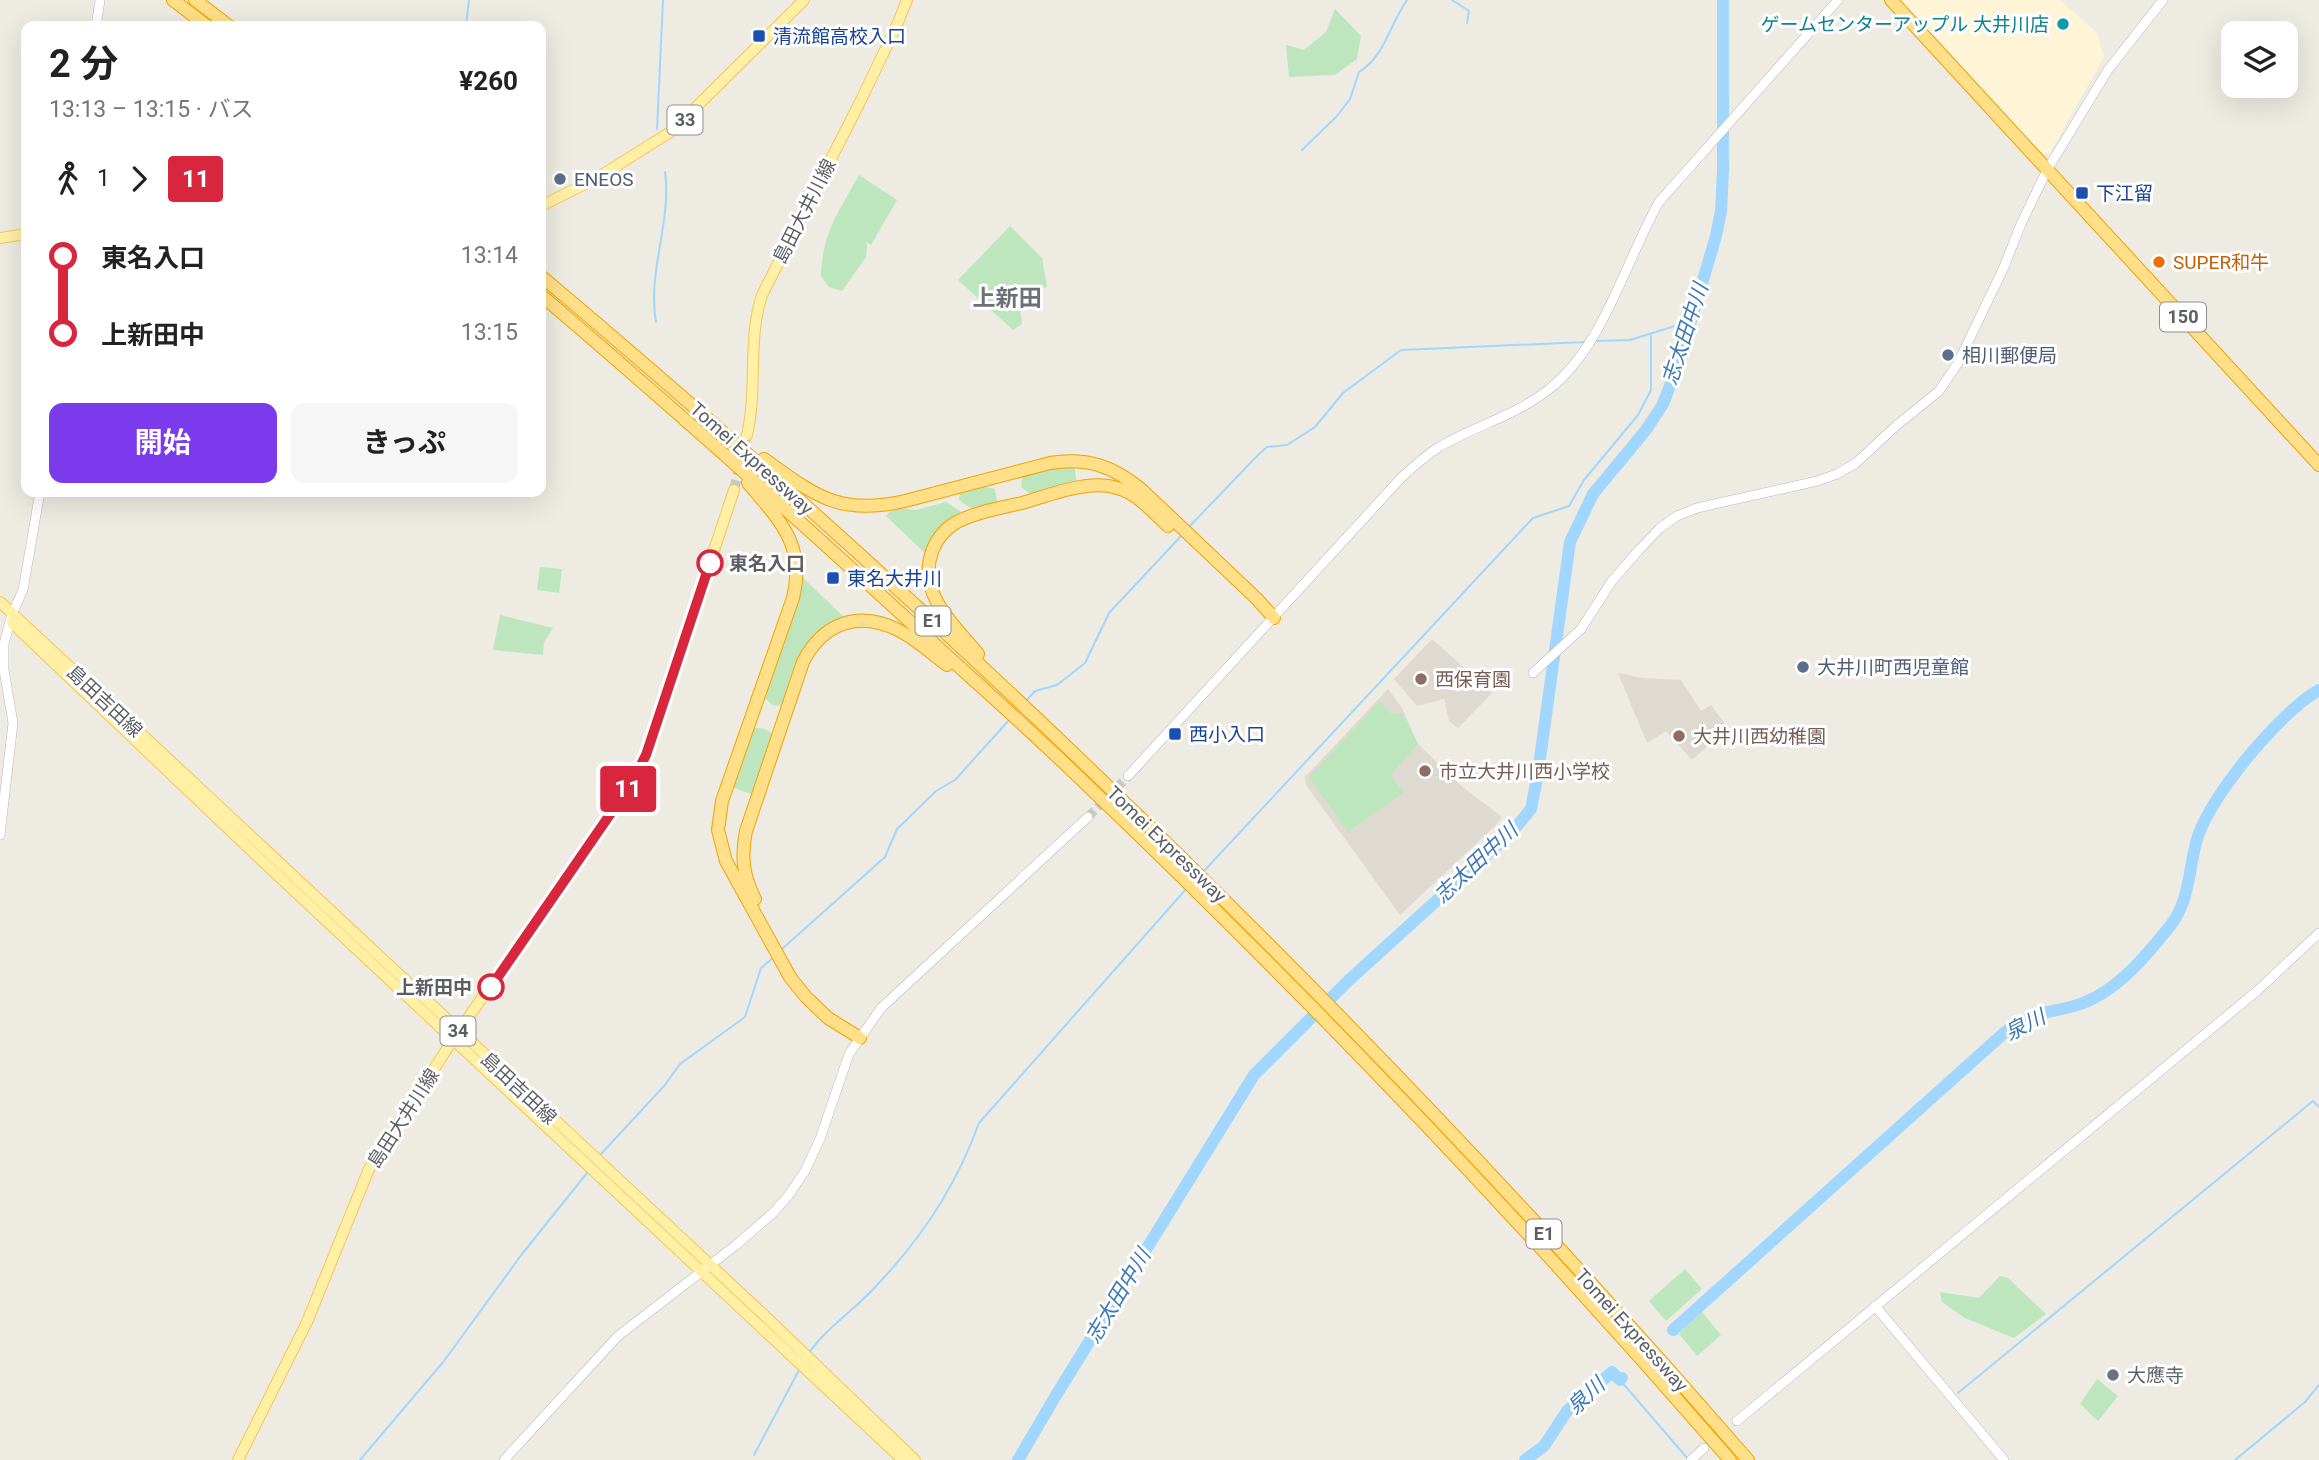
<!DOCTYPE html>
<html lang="ja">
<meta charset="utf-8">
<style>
:root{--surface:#fff;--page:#f6f6f6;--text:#222;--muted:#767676;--accent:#7c3aed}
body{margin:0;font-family:Roboto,"Noto Sans JP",sans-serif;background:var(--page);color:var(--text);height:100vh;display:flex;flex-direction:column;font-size:26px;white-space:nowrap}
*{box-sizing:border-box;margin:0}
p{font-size:23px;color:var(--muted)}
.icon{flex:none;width:38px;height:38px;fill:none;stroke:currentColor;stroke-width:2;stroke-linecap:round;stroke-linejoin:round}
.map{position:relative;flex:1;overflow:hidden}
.side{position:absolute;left:21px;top:21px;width:525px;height:476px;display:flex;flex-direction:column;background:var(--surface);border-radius:14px;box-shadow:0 7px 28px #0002}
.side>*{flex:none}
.badge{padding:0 14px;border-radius:5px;font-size:24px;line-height:46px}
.fabs{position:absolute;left:2221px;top:21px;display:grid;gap:14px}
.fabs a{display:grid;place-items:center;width:77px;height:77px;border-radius:14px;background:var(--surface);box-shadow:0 7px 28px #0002;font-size:35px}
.map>.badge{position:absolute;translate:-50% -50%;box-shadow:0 0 0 4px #fff}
.legs{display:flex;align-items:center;gap:10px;height:77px;padding:0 28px;font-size:23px}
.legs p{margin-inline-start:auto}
.overview{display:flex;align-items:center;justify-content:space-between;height:119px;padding:0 28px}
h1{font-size:38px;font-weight:700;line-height:52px}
.primary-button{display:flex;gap:14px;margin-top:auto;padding:14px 28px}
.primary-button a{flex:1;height:80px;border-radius:14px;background:var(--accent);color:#fff;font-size:28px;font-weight:700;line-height:80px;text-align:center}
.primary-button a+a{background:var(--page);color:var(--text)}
ul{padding:0 28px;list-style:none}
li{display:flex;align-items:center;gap:24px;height:77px;font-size:26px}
li i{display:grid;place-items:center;width:10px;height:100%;margin:0 9px;background:currentColor}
li i::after{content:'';width:18px;height:18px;margin:-9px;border:5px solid;border-radius:50%;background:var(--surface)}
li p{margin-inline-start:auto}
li:first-child i{background:linear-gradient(#0000 50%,currentColor 0)}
li:last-child i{background:linear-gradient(currentColor 50%,#0000 0)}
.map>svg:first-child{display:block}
.commercial{fill:#fef5d7}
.education{fill:#dedad1}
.green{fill:#bee6be}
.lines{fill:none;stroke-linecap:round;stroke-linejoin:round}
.stream{stroke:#a1d7ff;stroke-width:2}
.river{stroke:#a1d7ff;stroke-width:12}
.minor-tunnel{stroke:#c9c8c2;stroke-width:9;stroke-dasharray:9 4.5;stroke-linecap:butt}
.major-tunnel{stroke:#c9c8c2;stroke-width:10;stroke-dasharray:10 5;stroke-linecap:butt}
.minor-casing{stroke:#b5b8bd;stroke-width:10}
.major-casing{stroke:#f4c655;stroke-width:12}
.highway-casing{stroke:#f0a200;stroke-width:14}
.minor{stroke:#fff;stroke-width:9}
.major{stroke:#fff0a6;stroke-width:10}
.highway{stroke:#ffdf88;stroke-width:12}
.line-1-casing{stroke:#fff;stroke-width:16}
.line-1{stroke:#d7263d;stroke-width:10}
.culture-dot{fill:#0f9aa8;stroke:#fff;stroke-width:2.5}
.transit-dot{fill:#1a4fb4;stroke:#fff;stroke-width:2.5}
.service-dot{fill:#5c6f8a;stroke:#fff;stroke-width:2.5}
.food-dot{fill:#e8710a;stroke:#fff;stroke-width:2.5}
.stop-1-dot{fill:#fff;stroke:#d7263d;stroke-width:3.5}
.education-dot{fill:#8d6e63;stroke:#fff;stroke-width:2.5}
.worship-dot{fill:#6b7280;stroke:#fff;stroke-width:2.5}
.labels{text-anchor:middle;stroke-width:6;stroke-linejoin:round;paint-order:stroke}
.shield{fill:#fff;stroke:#8c8f92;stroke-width:2}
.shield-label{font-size:18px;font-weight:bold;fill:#5b5f64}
.culture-label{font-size:19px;fill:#0d838f;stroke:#fff;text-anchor:end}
.transit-label{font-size:19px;fill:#164399;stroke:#fff;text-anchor:start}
.service-label{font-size:19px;fill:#4e5e75;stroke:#fff;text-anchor:start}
.street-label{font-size:19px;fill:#5b5f64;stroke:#fff}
.food-label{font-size:19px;fill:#c56008;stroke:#fff;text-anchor:start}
.stop-label{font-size:19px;font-weight:bold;fill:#5b5f64;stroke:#fff;text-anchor:start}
.education-label{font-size:19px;fill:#785e54;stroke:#fff;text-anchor:start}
.worship-label{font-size:19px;fill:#5b616d;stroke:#fff;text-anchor:start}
.water-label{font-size:21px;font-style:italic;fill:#3c78b3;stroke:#fff}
.quarter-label{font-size:23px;font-weight:bold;fill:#6c7176;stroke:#fff}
</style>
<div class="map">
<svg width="2319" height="1460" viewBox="0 0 2319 1460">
<rect width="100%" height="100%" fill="#eeebe2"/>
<!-- commercial -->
<polygon class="commercial" points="1902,0 2060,0 2097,33 2104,57 2049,154 2041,152"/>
<!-- education -->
<g class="education">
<polygon points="1432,639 1492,693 1458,728 1449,721 1444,699 1417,706 1394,679"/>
<polygon points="1618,673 1642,678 1681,680 1701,711 1711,705 1728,728 1692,760 1666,731 1647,743"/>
<polygon points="1388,689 1402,708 1418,744 1460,785 1502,817 1497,824 1400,915 1306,785 1305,777"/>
</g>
<!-- green -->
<g class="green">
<polygon points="1335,9 1361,36 1357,59 1335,75 1289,77 1286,45 1304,50 1326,32"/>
<path d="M859,175L897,200L871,245L865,241L867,244L866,257L842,291L829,287L821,276C822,234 839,211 859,175Z"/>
<polygon points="1010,226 1042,258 1047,287 1018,290 1022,324 1013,330 958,280"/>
<polygon points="1074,464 1077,485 1033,496 1021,487 1022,478 1028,473"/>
<polygon points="981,486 995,489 997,501 989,508 975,511 959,500 960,492"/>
<polygon points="946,502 960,511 961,516 926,554 886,516 894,507 916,510"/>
<polygon points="540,567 562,569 559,593 537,590"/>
<polygon points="803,578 844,617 819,631 798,665 787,701 779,706 772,705 764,697 764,691"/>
<polygon points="500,615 553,628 544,642 543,655 493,650"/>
<polygon points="1380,701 1391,714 1403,714 1418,744 1391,774 1403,793 1348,832 1309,777"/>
<path d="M754,728C765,728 770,729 774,739L754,795L731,787L750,730Z"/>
<polygon points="1685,1269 1702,1289 1666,1321 1649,1301"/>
<polygon points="2000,1276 2008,1278 2046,1314 2014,1338 1965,1318 1942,1302 1940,1292 1979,1298"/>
<polygon points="1701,1311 1721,1335 1697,1356 1679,1334"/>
<polygon points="2097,1379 2118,1396 2098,1421 2080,1404"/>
</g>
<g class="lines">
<!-- stream -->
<g class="stream">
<polyline points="1452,0 1469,11 1467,23"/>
<polyline points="466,26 469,0"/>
<polyline points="657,129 663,0"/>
<path d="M1302,150L1337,116L1350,99L1359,72C1385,56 1390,24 1407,0"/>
<path d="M656,322C647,272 672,221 665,172"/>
<polyline points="1594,341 1630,340 1691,321"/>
<polyline points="1188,528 1258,455 1267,447 1287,445 1315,427 1343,393 1401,350 1585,342"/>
<polyline points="1025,702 1035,691 1057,685 1085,663 1109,613 1182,535"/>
<polyline points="1203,872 1533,518 1569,506 1584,480 1638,415 1651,390 1651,336"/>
<polyline points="782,949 885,857 897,829 936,791 955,780 1010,719"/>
<polyline points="601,1154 664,1086 680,1064 745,1017 761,968 773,958"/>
<path d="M809,1353C824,1330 858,1307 877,1285C922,1238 957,1184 979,1123L1187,888"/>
<polyline points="1620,1380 1688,1459"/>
<polyline points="1958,1393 2313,1101 2319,1107"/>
<polyline points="754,1455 799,1370"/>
<polyline points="360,1460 444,1361 522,1254 587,1173"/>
<polyline points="2235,1460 2305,1402 2319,1385"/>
</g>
<!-- river -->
<g class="river">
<path d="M1673,1330L2004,1033C2014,1026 2025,1018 2037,1015C2052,1010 2068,1009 2083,1003C2118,990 2147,955 2170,926C2191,900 2188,867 2198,836C2212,794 2281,711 2319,690"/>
<polyline points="1018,1460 1055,1397 1254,1075 1348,981 1511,833 1531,809 1538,773 1570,542 1593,494 1646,430 1663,404 1678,365 1716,236 1721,211 1723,170 1723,0"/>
<polyline points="1525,1460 1544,1446 1567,1411 1612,1372 1620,1380 1622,1378"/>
</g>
<!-- minor-tunnel -->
<polyline class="minor-tunnel" points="1088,817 1128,776"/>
<!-- major-tunnel -->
<polyline class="major-tunnel" points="734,490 747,435"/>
<defs>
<g id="minor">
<polyline points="96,26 100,0"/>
<polyline points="1533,673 1581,629 1612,581 1638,551 1660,528 1677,516 1697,508 1817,481 1837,474 1856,463 1897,425 1939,391 1958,363 2004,267 2021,224 2047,170 2108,70 2163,0"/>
<path d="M1128,776L1401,478C1413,467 1425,456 1439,447C1474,426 1515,416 1548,390C1603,348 1625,262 1659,202L1838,0"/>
<polyline points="0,835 13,723 4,670 4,644 12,614 23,590 40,492"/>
<polyline points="1875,1306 2004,1460"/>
<polyline points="1737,1421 2257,991 2319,933"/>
<polyline points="504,1460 618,1336 736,1245 774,1212 788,1196 805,1171 820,1139 849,1054 881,1008 1088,817"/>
<polyline points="1691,1460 1704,1448"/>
</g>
<g id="major">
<polyline points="541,206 597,178 672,131 804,0"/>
<polyline points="0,238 26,234"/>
<path d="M747,435C758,388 747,341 762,295L861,100L897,25L907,0"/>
<polyline points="0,602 764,1315 915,1460"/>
<polyline points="12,623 257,856 903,1460"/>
<polyline points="238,1460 307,1322 369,1169 458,1032 621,802 646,755 734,490"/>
</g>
<g id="highway">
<polyline points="173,0 207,26"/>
<polyline points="195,0 229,26"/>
<polyline points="1891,0 2319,465"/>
<path d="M541,276C972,639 1378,1033 1748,1460"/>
<path d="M541,295C677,411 810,530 942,651C991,696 1041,740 1089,787C1313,1001 1527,1226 1730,1460"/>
<path d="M764,459C816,496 839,516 905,501L1050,463C1087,457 1113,466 1142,490L1257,599L1274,618"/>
<path d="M748,483C780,521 806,545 793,598L722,801L718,830L726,861L790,977L806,997L828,1018L860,1038"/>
<path d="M978,654C954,625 917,593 932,552C936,540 944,530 955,523C975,512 1001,508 1022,503C1050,495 1088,479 1117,488C1137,493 1153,512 1168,526"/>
<path d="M755,899C743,876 741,856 746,831L803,662C823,623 858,610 898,630C916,639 931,653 947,665"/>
</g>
</defs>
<!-- minor casing -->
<use href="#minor" class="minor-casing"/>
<!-- major casing -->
<use href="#major" class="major-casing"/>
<!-- highway casing -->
<use href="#highway" class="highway-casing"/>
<!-- minor -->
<use href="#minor" class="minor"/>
<!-- major -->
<use href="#major" class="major"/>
<!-- highway -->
<use href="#highway" class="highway"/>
</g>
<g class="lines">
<defs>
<polyline id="line-1" points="491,987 631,784 646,755 710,563"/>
</defs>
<!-- line-1 casing -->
<use href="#line-1" class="line-1-casing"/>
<!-- line-1 -->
<use href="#line-1" class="line-1"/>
</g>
<!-- markers -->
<circle class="culture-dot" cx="2063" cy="24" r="7"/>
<g class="transit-dot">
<rect x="752" y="29" width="14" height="14" rx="3.5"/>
<rect x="2075" y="186" width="14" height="14" rx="3.5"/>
<rect x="826" y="571" width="14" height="14" rx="3.5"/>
<rect x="1168" y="727" width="14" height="14" rx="3.5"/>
</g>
<g class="service-dot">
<circle cx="560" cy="179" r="7"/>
<circle cx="1948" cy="355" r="7"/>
<circle cx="1803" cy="667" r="7"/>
</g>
<circle class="food-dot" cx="2159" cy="262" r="7"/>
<g class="stop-1-dot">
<circle cx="710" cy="563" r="12"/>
<circle cx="491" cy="987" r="12"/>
</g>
<g class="education-dot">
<circle cx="1421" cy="679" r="7"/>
<circle cx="1679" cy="736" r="7"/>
<circle cx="1425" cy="771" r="7"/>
</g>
<circle class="worship-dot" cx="2113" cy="1375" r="7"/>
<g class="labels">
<!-- shield labels -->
<g class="shield">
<rect x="667.5" y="105.5" width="35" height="29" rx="5"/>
<rect x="2160" y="302.5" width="46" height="29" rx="5"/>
<rect x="915.5" y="606.5" width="35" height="29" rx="5"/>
<rect x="440.5" y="1016.5" width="35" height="29" rx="5"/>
<rect x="1526.5" y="1219.5" width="35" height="29" rx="5"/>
</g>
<g class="shield-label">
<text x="685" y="126">33</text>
<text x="2183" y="323">150</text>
<text x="933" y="627">E1</text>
<text x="458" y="1037">34</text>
<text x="1544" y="1240">E1</text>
</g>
<!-- culture labels -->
<g class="culture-label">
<text x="2049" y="31">ゲームセンターアップル 大井川店</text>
</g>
<!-- transit labels -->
<g class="transit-label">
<text x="773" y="43">清流館高校入口</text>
<text x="2096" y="200">下江留</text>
<text x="847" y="585">東名大井川</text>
<text x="1189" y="741">西小入口</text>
</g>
<!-- service labels -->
<g class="service-label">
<text x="574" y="186">ENEOS</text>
<text x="1962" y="362">相川郵便局</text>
<text x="1817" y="674">大井川町西児童館</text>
</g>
<!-- street labels -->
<g class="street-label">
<text transform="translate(804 211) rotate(-63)" y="7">島田大井川線</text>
<text transform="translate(752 458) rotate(42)" y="7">Tomei Expressway</text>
<text transform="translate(105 701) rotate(43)" y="7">島田吉田線</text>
<text transform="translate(1167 844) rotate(44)" y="7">Tomei Expressway</text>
<text transform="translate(519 1088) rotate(43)" y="7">島田吉田線</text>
<text transform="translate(403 1118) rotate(-57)" y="7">島田大井川線</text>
<text transform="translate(1632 1330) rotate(48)" y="7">Tomei Expressway</text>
</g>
<!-- food labels -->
<g class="food-label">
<text x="2173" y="269">SUPER和牛</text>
</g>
<!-- stop labels -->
<g class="stop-label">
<text x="729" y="570">東名入口</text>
<text x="472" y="994" text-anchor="end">上新田中</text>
</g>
<!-- education labels -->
<g class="education-label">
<text x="1435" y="686">西保育園</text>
<text x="1693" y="743">大井川西幼稚園</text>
<text x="1439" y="778">市立大井川西小学校</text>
</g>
<!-- worship labels -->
<g class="worship-label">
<text x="2127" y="1382">大應寺</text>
</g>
<!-- water labels -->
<g class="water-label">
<text transform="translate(1685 334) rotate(-72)" y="7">志太田中川</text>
<text transform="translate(1476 863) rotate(-43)" y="7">志太田中川</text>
<text transform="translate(2025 1025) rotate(-27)" y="7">泉川</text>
<text transform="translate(1118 1296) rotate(-59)" y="7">志太田中川</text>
<text transform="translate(1586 1396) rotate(-43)" y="7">泉川</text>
</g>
<!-- quarter labels -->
<g class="quarter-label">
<text x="1007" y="306">上新田</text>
</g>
</g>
</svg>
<div class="fabs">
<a><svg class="icon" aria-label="layers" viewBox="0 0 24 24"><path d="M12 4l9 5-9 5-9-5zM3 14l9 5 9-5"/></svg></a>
</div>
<b class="badge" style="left:628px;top:789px;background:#d7263d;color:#fff">11</b>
<section class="side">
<div class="overview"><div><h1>2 分</h1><p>13:13 – 13:15 · バス</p></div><b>¥260</b></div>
<div class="legs"><svg class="icon" aria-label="walk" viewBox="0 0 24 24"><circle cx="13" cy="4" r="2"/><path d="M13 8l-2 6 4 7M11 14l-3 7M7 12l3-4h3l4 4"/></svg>1<svg class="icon" aria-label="forward" viewBox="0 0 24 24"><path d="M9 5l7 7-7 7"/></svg><b class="badge" style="background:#d7263d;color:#fff">11</b></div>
<ul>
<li><i style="color:#d7263d"></i><b>東名入口</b><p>13:14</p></li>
<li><i style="color:#d7263d"></i><b>上新田中</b><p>13:15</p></li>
</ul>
<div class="primary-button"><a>開始</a><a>きっぷ</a></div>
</section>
</div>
